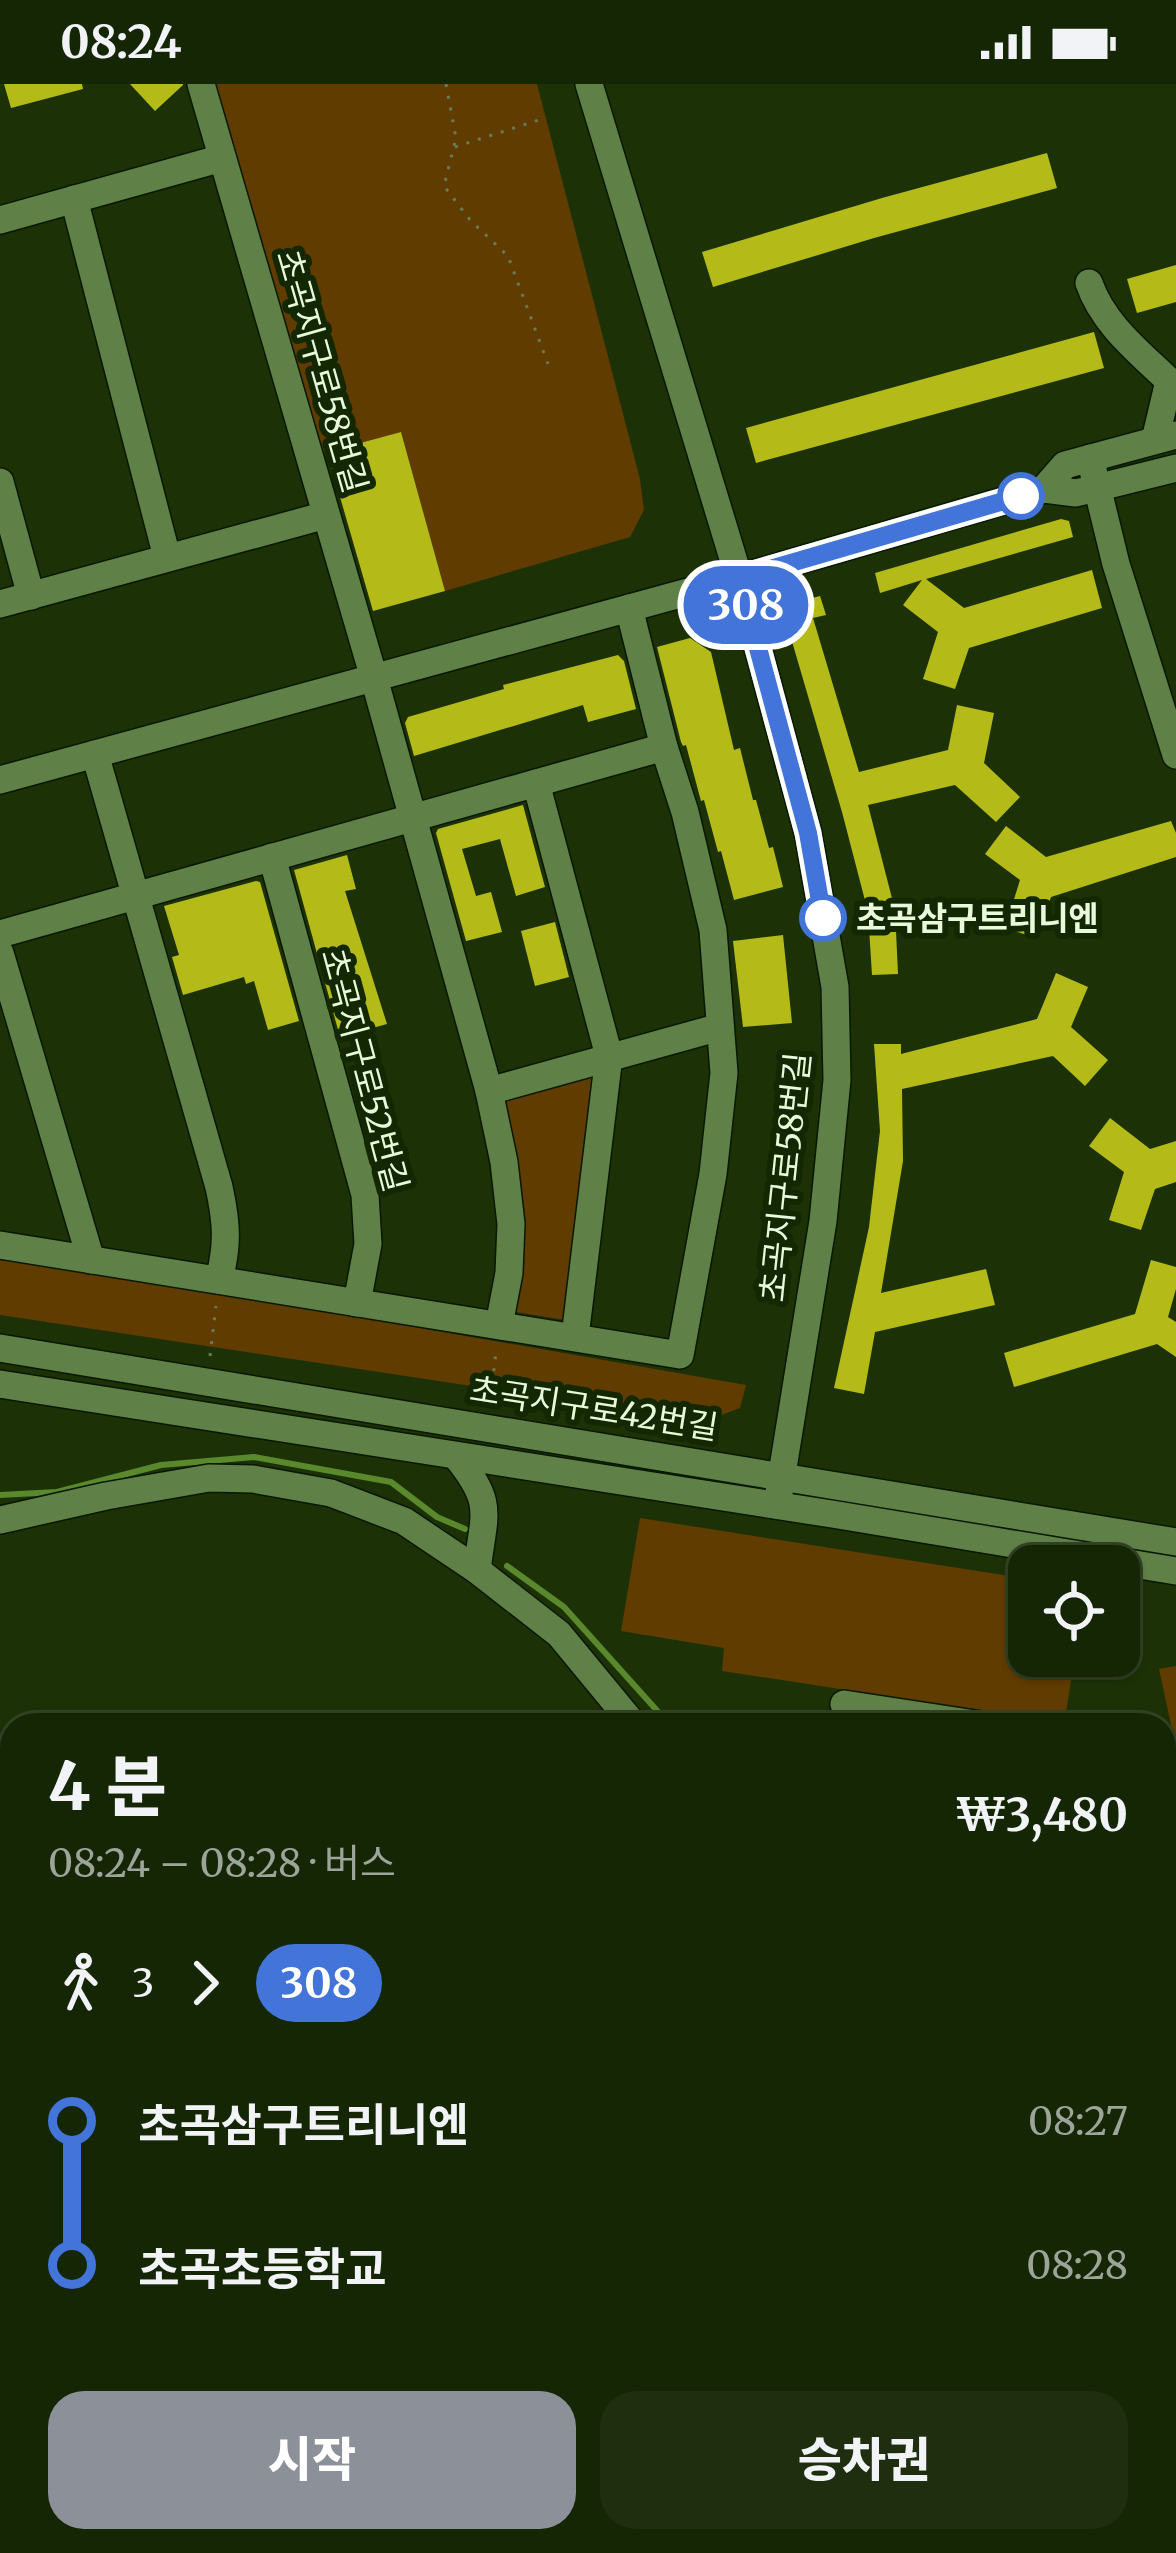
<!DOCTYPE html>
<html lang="ko">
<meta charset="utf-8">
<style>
:root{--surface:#152604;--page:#1e2e0e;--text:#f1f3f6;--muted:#9da59a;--line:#344326;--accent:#8c9099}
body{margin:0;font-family:Merriweather,"Noto Sans KR",serif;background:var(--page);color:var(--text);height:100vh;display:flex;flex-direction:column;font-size:45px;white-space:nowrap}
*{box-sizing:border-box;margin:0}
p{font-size:39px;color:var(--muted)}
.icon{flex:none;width:66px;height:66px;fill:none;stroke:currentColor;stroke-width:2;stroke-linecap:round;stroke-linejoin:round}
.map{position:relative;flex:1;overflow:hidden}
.panel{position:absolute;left:0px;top:1629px;width:1176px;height:840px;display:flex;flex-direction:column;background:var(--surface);border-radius:36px 36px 0 0;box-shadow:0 3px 9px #0004,0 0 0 3px var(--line)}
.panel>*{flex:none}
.badge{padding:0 24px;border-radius:39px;font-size:42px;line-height:78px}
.fabs{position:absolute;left:1008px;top:1461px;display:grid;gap:24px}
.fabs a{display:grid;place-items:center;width:132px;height:132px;border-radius:24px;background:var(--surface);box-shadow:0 3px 9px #0004,0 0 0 3px var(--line);font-size:60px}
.map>.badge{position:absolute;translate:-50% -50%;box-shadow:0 0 0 6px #fff}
.legs{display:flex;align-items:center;gap:18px;height:132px;padding:0 48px;font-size:39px}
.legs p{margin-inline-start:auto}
.overview{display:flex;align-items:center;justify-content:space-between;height:204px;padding:0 48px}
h1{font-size:66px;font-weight:800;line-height:90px}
.primary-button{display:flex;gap:24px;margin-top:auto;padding:24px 48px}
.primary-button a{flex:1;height:138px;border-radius:36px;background:var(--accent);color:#fff;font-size:48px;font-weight:800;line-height:138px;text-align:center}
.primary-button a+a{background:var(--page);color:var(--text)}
ul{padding:0 48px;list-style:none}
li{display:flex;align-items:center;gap:42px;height:144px;font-size:45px}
li i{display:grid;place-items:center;width:18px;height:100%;margin:0 15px;background:currentColor}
li i::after{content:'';width:30px;height:30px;margin:-15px;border:9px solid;border-radius:50%;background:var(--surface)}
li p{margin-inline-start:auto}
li:first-child i{background:linear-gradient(#0000 50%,currentColor 0)}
li:last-child i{background:linear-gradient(currentColor 50%,#0000 0)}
.status{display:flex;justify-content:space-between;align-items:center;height:84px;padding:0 60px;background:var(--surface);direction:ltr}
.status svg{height:33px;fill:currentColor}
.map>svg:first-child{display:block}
.green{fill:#603c00}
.forest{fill:#82560f}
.water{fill:#59882d}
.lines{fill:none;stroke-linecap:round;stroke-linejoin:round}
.stream{stroke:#59882d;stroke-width:6}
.building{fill:#b4bb19}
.minor-casing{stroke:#091800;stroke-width:30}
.major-casing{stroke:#091800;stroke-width:39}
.path{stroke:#677c55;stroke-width:3;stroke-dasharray:3 9;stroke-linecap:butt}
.minor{stroke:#5f8046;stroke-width:27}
.major{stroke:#a66a5f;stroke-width:36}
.line-1-casing{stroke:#fff;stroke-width:27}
.line-1{stroke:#4374d9;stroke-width:18}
.stop-1-dot{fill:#fff;stroke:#4374d9;stroke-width:6}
.labels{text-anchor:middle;stroke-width:12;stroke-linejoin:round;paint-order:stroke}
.street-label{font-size:33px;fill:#e8fadb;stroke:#132800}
.stop-label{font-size:33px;font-weight:bold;fill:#e8fadb;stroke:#132800;text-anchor:start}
</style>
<div class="status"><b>08:24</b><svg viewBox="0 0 49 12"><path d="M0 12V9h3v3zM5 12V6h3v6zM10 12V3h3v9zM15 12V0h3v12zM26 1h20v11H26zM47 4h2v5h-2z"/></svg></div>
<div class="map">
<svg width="1176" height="2469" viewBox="0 0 1176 2469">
<rect width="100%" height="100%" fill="#1c3206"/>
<!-- green -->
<g class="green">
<polygon points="215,0 537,0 640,395 644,426 630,453 445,507 401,348 316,371"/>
<polygon points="596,987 572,1237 515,1228 499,1014"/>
<polygon points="0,1176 220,1209 746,1301 740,1324 705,1337 0,1231"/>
<polygon points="640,1434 1029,1495 1026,1533 1029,1534 1029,1572 1075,1572 1064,1641 1036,1641 1004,1633 1003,1630 722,1587 724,1564 621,1547"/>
<polygon points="1176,1582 1176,1664 1159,1585"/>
</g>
<!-- forest -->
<polygon class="forest" points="1164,2393 1176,2406 1176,2469 951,2469 948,2457 1164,2457"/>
<!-- water -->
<polygon class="water" points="12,2037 12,2313 0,2309 0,2072"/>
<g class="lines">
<!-- stream -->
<g class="stream">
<polyline points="0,1411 57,1408 161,1381 254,1373 391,1398 437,1433 465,1445"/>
<polyline points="507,1482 564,1523 670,1641"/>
<polyline points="1164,1699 1176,1697"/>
</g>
</g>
<!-- building -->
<g class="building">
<polygon points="4,0 82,0 83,5 11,24"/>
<polygon points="130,0 183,0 183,1 155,27"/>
<polygon points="1047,69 1057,104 874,154 713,203 702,168 882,114"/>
<polygon points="1176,181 1176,218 1137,229 1127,195"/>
<polygon points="1094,248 1104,284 756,379 746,344"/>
<polygon points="401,348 445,507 373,527 327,368"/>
<polygon points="1061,435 1069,437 1073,453 926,495 964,524 1092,486 1102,524 969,564 955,605 923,595 938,548 903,521 922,496 880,509 875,489"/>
<polygon points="820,512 826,531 813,534 859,688 948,666 957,621 994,629 984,679 1020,713 996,738 955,701 868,721 895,826 898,890 872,891 868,828 842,728 786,537 797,518"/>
<polygon points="690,554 711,568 734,666 740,664 753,716 756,716 769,764 773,763 783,803 734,816 721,767 718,768 704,716 701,717 686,661 683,662 681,658 657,563"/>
<polygon points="618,571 624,577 636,625 588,638 583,621 414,672 405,639 408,633 504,605 503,601"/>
<polygon points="523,721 545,803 516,812 500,755 462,765 476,812 491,808 502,848 466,857 436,749 438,745"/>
<polygon points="1171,737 1176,749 1176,773 1051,813 1037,854 1005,844 1020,796 985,770 1006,742 1046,773"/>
<polygon points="347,771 356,805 345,807 387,940 340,953 294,786"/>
<polygon points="256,797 260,798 299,937 268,946 254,897 246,900 244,893 183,911 172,873 179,871 164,822"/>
<polygon points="555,838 569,893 535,902 521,847"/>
<polygon points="783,851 792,939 743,943 733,857"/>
<polygon points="1056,889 1088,903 1071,943 1108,976 1085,1002 1053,972 902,1005 903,1077 881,1209 986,1185 995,1221 875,1248 864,1310 834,1304 869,1143 880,1047 874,960 901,960 901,970 1037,935"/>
<polygon points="1110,1034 1150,1065 1176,1057 1176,1098 1155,1105 1141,1146 1109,1136 1124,1088 1089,1062"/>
<polygon points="1151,1176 1176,1183 1176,1205 1168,1233 1176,1238 1176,1273 1157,1260 1014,1303 1004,1269 1135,1230"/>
</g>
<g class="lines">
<defs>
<g id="minor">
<polyline points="201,0 374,594 489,1007 504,1078 511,1140 509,1189 499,1241"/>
<polyline points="589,0 739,494 808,749 835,903 837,996 823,1137 777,1421"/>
<polyline points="74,115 167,473"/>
<polyline points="0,136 222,74"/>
<path d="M1089,199C1103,240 1139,268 1169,297L1176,300"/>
<polyline points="1155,356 1169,297"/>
<polyline points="1090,374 1116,480 1176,671"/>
<polyline points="0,398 31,512"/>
<polyline points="1044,405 1065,381 1176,351"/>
<polyline points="0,520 326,431"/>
<path d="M95,670L219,1103C227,1140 228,1160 219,1196"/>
<polyline points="0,696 739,494 1044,405 1076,409 1176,384"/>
<polyline points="536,699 609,972 575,1253"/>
<polyline points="272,773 365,1111 368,1160 357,1219"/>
<polyline points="0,850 664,663"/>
<polyline points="0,869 91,1176"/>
<polyline points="489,1007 720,943"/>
<polyline points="0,1161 680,1271 713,1090 724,989 713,846 685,728 664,663 629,524"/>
<polyline points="0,1264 1176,1458"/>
<polyline points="0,1300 832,1430 1176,1487"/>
<path d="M456,1372C495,1420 484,1428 477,1486"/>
<polyline points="0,1436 106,1412 209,1394 253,1395 331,1409 404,1437 477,1486 559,1550 634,1641"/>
<polyline points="844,1620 982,1641"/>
<polyline points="1164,1672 1176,1674"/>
<polyline points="1164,1746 1176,1745"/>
<polyline points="1164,2168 1176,2162"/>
</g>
<g id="major">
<polyline points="0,2430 12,2433"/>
<polyline points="140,2457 252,2469"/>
<polyline points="483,2457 568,2463 585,2469"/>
<polyline points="0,2463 24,2469"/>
</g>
</defs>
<!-- minor casing -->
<use href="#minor" class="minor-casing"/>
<!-- major casing -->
<use href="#major" class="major-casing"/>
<!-- path -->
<g class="path">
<polyline points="446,0 456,54 444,102 470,136 508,172 548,280"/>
<polyline points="455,63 545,34"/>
<polyline points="210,1272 216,1222"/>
<polyline points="490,1323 496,1267"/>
</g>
<!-- minor -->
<use href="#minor" class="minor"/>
<!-- major -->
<use href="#major" class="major"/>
</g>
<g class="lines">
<defs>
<polyline id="line-1" points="823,834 808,749 739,494 1021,412"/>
</defs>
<!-- line-1 casing -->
<use href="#line-1" class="line-1-casing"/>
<!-- line-1 -->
<use href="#line-1" class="line-1"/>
</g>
<!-- markers -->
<g class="stop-1-dot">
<circle cx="1021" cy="412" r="21"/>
<circle cx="823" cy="834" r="21"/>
</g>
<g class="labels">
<!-- street labels -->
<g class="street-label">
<text transform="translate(322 287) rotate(74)" y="12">초곡지구로58번길</text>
<text transform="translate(365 986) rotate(75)" y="12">초곡지구로52번길</text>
<text transform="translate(785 1093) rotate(-84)" y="12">초곡지구로58번길</text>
<text transform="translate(594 1324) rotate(9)" y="12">초곡지구로42번길</text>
</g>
<!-- stop labels -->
<g class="stop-label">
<text x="856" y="846">초곡삼구트리니엔</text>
</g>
</g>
</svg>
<div class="fabs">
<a><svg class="icon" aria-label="locate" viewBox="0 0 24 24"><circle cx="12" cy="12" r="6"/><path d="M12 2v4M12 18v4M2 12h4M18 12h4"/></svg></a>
</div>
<b class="badge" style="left:746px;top:521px;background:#4374d9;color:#fff">308</b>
<section class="panel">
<div class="overview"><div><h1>4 분</h1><p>08:24 – 08:28 · 버스</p></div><b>₩3,480</b></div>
<div class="legs"><svg class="icon" aria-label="walk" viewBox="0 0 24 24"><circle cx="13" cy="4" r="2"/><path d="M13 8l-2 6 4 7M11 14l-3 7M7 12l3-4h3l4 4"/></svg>3<svg class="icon" aria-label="forward" viewBox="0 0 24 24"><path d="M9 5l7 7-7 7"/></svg><b class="badge" style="background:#4374d9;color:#fff">308</b></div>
<ul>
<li><i style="color:#4374d9"></i><b>초곡삼구트리니엔</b><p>08:27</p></li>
<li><i style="color:#4374d9"></i><b>초곡초등학교</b><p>08:28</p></li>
</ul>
<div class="primary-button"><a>시작</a><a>승차권</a></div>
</section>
</div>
